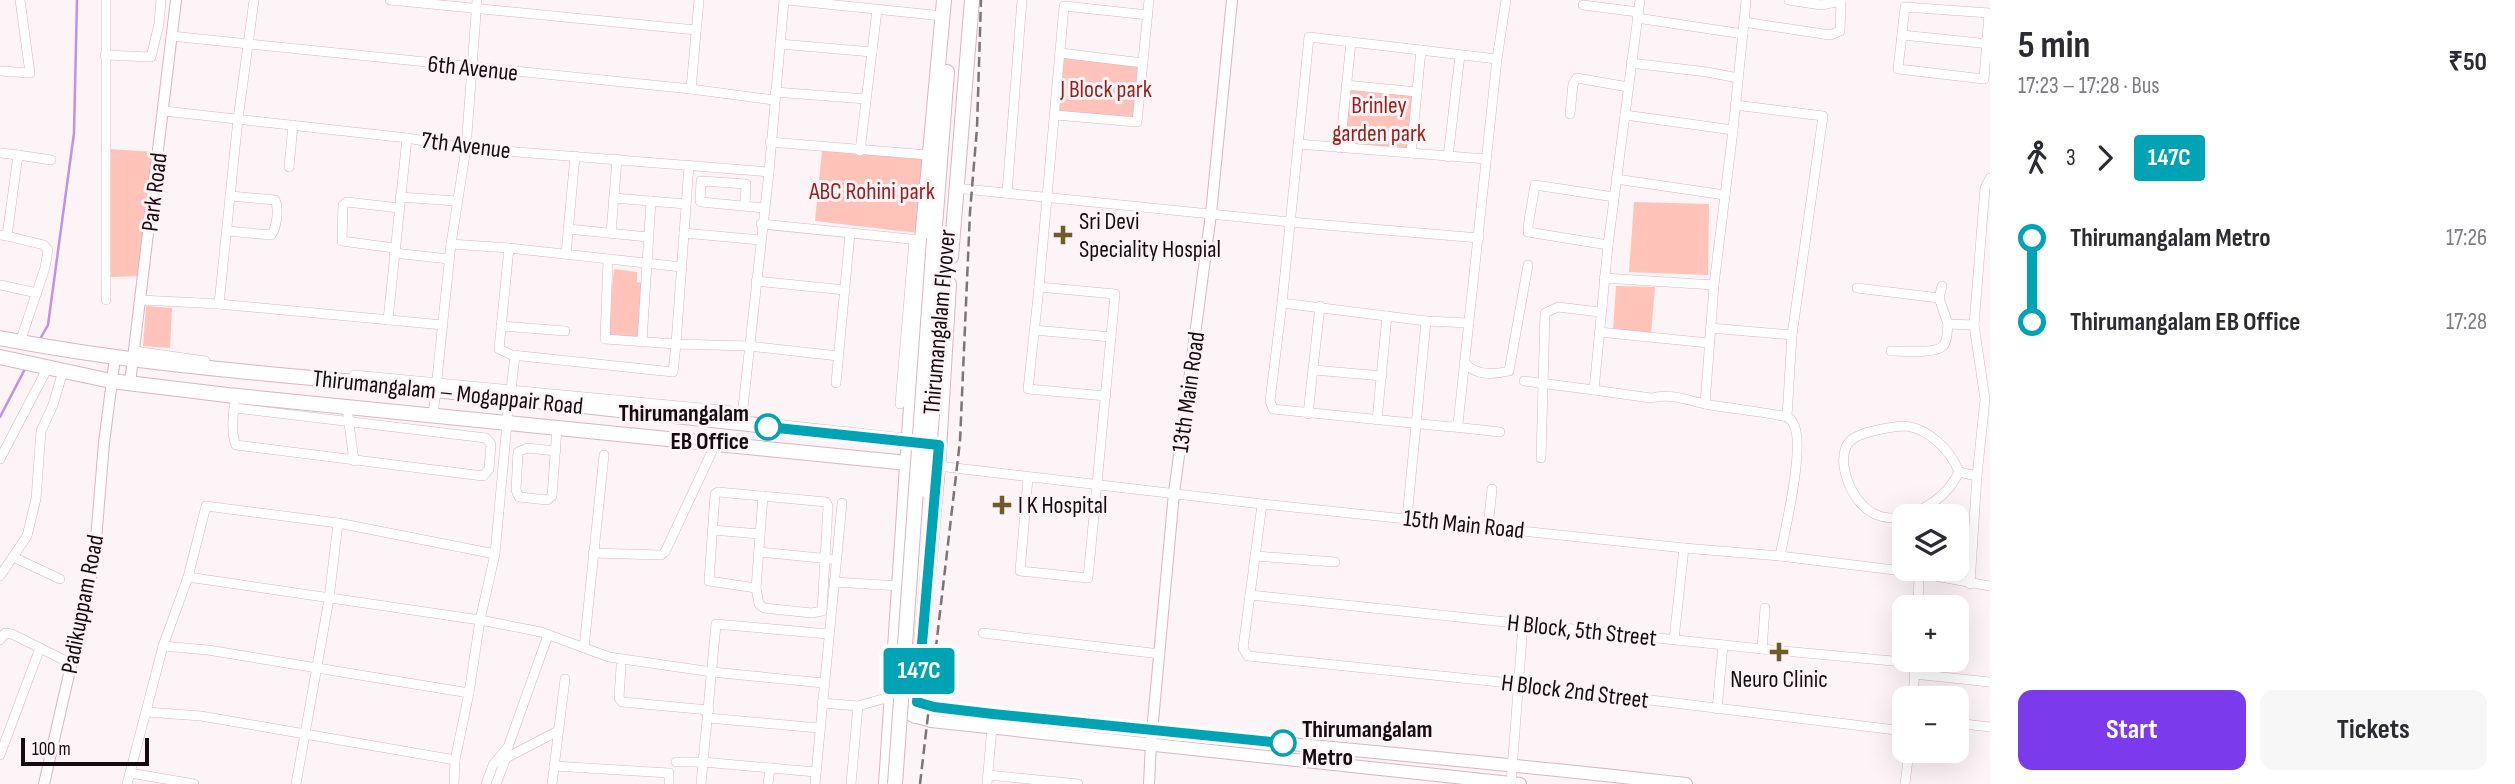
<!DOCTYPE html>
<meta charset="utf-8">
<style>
:root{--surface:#fff;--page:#f7f7f7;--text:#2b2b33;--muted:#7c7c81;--accent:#7c3aed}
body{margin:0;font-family:"Sofia Sans Condensed",sans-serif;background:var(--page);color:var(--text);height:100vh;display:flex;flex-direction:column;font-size:26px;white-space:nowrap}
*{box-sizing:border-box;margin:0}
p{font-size:23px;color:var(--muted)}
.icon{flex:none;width:38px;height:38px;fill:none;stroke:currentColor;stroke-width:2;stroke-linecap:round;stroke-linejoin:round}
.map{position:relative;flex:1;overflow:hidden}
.sheet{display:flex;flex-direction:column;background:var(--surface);width:525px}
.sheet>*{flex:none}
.badge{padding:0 14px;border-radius:5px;font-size:24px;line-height:46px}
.tools{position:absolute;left:1892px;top:504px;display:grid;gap:14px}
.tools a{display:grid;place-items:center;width:77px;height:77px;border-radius:14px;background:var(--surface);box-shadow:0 7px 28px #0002;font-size:35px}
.scale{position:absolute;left:21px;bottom:18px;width:128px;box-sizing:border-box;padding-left:7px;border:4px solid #170a11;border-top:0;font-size:19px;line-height:24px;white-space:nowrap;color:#170a11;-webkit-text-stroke:5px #fcf4f7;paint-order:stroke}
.map>.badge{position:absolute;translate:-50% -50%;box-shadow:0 0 0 4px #fff}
.legs{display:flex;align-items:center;gap:10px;height:77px;padding:0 28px;font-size:23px}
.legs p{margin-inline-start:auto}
.headline{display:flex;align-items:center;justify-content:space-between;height:119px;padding:0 28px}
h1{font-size:38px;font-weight:700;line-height:52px}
.button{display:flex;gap:14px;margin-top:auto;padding:14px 28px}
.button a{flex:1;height:80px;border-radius:14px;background:var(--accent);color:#fff;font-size:28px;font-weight:700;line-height:80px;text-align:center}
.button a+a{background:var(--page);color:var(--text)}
ul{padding:0 28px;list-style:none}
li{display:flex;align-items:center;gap:24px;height:84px;font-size:26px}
li i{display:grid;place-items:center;width:10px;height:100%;margin:0 9px;background:currentColor}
li i::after{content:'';width:18px;height:18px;margin:-9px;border:5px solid;border-radius:50%;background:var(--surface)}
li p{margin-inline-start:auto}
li:first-child i{background:linear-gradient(#0000 50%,currentColor 0)}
li:last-child i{background:linear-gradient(currentColor 50%,#0000 0)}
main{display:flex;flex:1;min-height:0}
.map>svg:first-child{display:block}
.green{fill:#ffc3ba}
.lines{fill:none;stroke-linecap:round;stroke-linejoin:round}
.stream{stroke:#be92e7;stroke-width:2.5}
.minor-casing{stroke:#d9b4c6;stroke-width:10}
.tertiary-casing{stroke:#d9b4c6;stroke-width:12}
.secondary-casing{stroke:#d9b4c6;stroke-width:14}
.primary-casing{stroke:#d9b4c6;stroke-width:16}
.minor{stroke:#fff;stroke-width:9}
.tertiary{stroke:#fff;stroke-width:10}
.secondary{stroke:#fff;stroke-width:12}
.primary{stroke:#fff;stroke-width:14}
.rail{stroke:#7d7378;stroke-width:2.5;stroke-dasharray:10 5;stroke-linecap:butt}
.primary-bridge-casing{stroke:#d9b4c6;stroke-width:16;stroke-linecap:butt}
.primary-bridge{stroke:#fff;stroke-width:14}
.line-1-casing{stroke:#fff;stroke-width:16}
.line-1{stroke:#00a3b4;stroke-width:10}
.poi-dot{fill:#6f5b2a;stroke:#fcf4f7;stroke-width:2.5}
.stop-1-dot{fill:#fff;stroke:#00a3b4;stroke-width:3.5}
.labels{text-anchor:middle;stroke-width:6;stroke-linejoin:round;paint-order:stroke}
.street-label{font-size:24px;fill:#170a11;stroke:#fcf4f7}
.park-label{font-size:24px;fill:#971e1b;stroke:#fcf4f7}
.poi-label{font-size:24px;fill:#170a11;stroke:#fcf4f7;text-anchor:start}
.stop-label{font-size:24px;font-weight:bold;fill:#170a11;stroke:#fcf4f7;text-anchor:end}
</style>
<main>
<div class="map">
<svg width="1990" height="784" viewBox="0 0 1990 784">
<rect width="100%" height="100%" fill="#fcf4f7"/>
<!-- green -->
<g class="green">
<polygon points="1060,53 1143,63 1137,122 1055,115"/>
<polygon points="1346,85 1417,92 1411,153 1341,148"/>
<polygon points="109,149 156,152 140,276 110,277"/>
<polygon points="822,151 923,158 918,233 815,221"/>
<polygon points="1634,202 1709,204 1708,275 1629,272"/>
<polygon points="614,269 637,272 637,282 647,284 642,338 607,335"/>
<polygon points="1616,286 1655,287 1651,334 1613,331"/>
<polygon points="146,306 172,308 170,348 143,346"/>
</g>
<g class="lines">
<!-- stream -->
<g class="stream">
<polyline points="40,339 48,325 74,133 77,0"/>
<polyline points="0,417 26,367"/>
</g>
<defs>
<g id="minor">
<polyline points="390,0 696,30"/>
<polyline points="787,0 943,16"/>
<path d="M1640,0L1608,245L1594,390L1651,398C1670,393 1687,400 1705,404C1732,409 1760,411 1787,417C1790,419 1793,422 1794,425C1805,447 1785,530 1780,556"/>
<polyline points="1789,0 1821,5 1841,1"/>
<polyline points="1583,5 1638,12"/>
<polygon points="1905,7 1989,13 1984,79 1898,69"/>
<polyline points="1637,18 1743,34"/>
<polyline points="1744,22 1746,0"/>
<polyline points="1902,35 1990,44"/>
<polyline points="171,36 691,89 774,100"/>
<polyline points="780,44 872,52"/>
<polyline points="1060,53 1143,63"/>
<polyline points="105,55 151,57 159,24 161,0"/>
<polyline points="1497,59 1309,37 1282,303 1270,401 1273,409 1451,427 1458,424 1497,59 1506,0"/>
<polyline points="1631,63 1707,72 1738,78"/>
<polyline points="0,71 30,73 20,0"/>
<polyline points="1346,85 1417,92"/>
<polyline points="691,89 699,0"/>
<polyline points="775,92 866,99"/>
<polyline points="1735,105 1823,116 1792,335"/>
<polyline points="164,111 407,138 466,148 769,172"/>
<polyline points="1570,114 1573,84 1577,78 1628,87"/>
<polyline points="1055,115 1137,122 1149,0"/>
<polyline points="1625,115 1733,130 1714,285 1705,404"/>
<polyline points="1733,130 1744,22 1830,35 1840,31 1841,0"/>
<polyline points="770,142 928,155"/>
<polyline points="1298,144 1486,159"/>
<polyline points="1340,148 1351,42"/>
<polyline points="860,151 877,10"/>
<polyline points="0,153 18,155 7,236 0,235"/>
<polyline points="1411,153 1421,50"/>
<polyline points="18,155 51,160"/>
<polyline points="1448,157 1460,55"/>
<polyline points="689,165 676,344 749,346 838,356"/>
<polyline points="289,167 293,125"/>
<polyline points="1616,179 1725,195"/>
<polyline points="955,188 1290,222 1479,238"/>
<polyline points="1007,193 1022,0"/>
<polyline points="400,197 456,201"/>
<polyline points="614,198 686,204"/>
<polyline points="745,206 746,184 701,181 700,201 701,202 764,208"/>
<polyline points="761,224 920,240"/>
<polyline points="568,229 648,237"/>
<path d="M227,231L271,235C277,228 279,208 275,200L230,196"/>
<polyline points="611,233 617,159"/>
<polyline points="684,233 760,240"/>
<polyline points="7,236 44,245 48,250 45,268 20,342"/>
<polyline points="451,244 509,248"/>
<polyline points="1608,245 1528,232 1528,226 1535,185 1614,197"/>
<polyline points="394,248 342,241 343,205 347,202 399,208"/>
<polyline points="394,253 449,259"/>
<polyline points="566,254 575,156"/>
<polyline points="608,260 605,339 676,344 673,372 512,355 499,349 509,248 682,267"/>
<polyline points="1604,278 1714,285"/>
<polyline points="756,281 845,290"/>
<polyline points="0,285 37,293"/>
<polyline points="1857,288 1939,298 1948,324 1974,325"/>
<polyline points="1939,298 1942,286"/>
<polyline points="106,300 106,0"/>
<polyline points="141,300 219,304 443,325"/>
<polyline points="1282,303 1426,321 1469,323"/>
<polyline points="219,304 238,119 254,0"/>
<polyline points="388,320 407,138"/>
<polyline points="501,326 565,331"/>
<polyline points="1710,328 1792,335 1787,417"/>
<polyline points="1034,330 1111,337"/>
<polyline points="1599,332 1709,343"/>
<polyline points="642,341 651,201"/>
<polyline points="135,351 205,361"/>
<path d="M1891,351C1902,351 1936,354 1943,346C1948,341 1947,330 1948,324"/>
<path d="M1465,363C1476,376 1493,375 1509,371L1528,265"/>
<polyline points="1314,370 1382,376"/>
<polyline points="354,375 743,412"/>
<polyline points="1524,381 1594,390"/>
<polyline points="836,383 850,233"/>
<polyline points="511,390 515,355"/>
<polyline points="1106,396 1028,389 1039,287 1064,6 1148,15"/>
<polyline points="900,404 914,239"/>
<path d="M235,408L486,438L491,444L489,469L483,476L236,445C230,433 234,410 235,396"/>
<polyline points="347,408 354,461"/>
<polyline points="1308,414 1320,306"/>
<polyline points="742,416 769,172 784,0"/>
<polyline points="433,417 451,244 466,148 477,0"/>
<polyline points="1377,420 1387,316"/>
<polyline points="1454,427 1500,432"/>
<polyline points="556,451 527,448 518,452 516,490 519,497 547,500 552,496 557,428"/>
<polyline points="1541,458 1545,313 1558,307 1600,312"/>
<polyline points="0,459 48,367"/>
<polyline points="938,466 1262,504 1684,548 1780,556 1919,573 1990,586"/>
<polyline points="1028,478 1020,571 1088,578 1115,294 1039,287"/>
<polygon points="718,492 826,502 828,506 822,611 812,613 764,608 759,604 756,588 709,581 715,494"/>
<polyline points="1262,504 1243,648 1248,656 1519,684 1904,731"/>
<path d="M1905,516C1929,508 1948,495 1959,472L1977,476"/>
<path d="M1904,517C1895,518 1886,519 1877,515C1855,507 1837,469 1846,447C1850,437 1864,433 1873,431C1901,424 1915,422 1938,442C1948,451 1954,459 1959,472"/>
<polyline points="1407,518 1426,321"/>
<polyline points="1488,527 1492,489"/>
<polyline points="712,530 760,534"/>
<polyline points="759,552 830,559"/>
<polyline points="593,553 661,555 665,552 715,445"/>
<polyline points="1255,556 1335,562"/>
<polyline points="13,557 60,579"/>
<polyline points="0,576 27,536 36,499 41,431 53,405 63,371"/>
<polyline points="188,577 480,620 541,632 609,657 712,672 824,683"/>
<polyline points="834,582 900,586"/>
<polyline points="1970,584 1977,476 1985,399 1974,325 1985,188 1990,178"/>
<polyline points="756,588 763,496"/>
<polyline points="1250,595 1762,649 1915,663"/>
<polyline points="1918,607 1919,573"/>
<polyline points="983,633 1160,654"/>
<polyline points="1674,639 1684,548"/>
<polyline points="0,640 5,633 12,634 72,664"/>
<polyline points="163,646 208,650 469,693"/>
<polyline points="584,648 604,455"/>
<polyline points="1762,649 1765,608"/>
<polyline points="621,667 619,698 622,702 709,710"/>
<polyline points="1914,674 1990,682"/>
<polyline points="1913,698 1915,668"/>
<polyline points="822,703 858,706 893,696"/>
<polyline points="1717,709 1723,645"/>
<polyline points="147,712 201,716 455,760"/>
<polyline points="708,718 819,728"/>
<polyline points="1956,723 1990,727"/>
<polyline points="0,755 40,648"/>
<polyline points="676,762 703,762 816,772"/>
<polyline points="554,766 669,773 669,784"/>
<polyline points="130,773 194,784"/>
<polyline points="988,775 1078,784"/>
<polyline points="127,784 163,646 188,577 206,506 338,523 495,554"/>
<polyline points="296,784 329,599 338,523"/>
<polyline points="454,784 455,760 469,693 480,620 495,554 507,423 508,397"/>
<polyline points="486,784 493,765 508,747 548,635"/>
<polyline points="496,784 506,758 558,731"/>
<polyline points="552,784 565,679"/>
<polyline points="701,784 716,624 828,634"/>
<polyline points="768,784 770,768"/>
<polyline points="815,784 842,503"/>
<polyline points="851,784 858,706"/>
<polyline points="987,784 992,727"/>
<polyline points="1511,784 1523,624"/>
<polyline points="1905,784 1909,751"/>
</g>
<g id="tertiary">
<polyline points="130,383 176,0"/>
<polyline points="44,784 94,564 104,443 115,357"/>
<polyline points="1149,784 1151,743 1174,493 1211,214 1232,0"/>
</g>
<g id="secondary">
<path d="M907,699L934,707C1184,737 1435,755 1686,784"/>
<polyline points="892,709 931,721 1520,784"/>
</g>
<g id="primary">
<polyline points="934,239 947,72"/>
<polyline points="951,257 972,0"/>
<path d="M0,338C143,366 290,375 435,390C603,407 771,427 939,445"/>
<polyline points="0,357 111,381 227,395 938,466"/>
<polyline points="915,716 938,466 949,284"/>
<polyline points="886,784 922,240 944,0"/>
</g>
</defs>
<!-- minor casing -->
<use href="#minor" class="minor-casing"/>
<!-- tertiary casing -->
<use href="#tertiary" class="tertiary-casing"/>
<!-- secondary casing -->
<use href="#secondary" class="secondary-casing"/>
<!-- primary casing -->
<use href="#primary" class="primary-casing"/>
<!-- minor -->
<use href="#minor" class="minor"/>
<!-- tertiary -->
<use href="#tertiary" class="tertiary"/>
<!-- secondary -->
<use href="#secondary" class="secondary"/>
<!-- primary -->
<use href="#primary" class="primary"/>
<!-- rail -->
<polyline class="rail" points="920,784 960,441 970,212 977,128 981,0"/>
<defs>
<g id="primary-bridge">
<polyline points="926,490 946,241"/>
<polyline points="895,784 934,239"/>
</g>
</defs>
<!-- primary-bridge casing -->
<use href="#primary-bridge" class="primary-bridge-casing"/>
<!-- primary-bridge -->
<use href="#primary-bridge" class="primary-bridge"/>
</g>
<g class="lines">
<defs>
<polyline id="line-1" points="768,427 939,445 917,702 934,707 993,714 1283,743"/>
</defs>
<!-- line-1 casing -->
<use href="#line-1" class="line-1-casing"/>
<!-- line-1 -->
<use href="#line-1" class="line-1"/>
</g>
<!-- markers -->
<g class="poi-dot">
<path d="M1059.5 224.5h7v7h7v7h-7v7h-7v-7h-7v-7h7z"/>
<path d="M998.5 494.5h7v7h7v7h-7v7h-7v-7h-7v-7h7z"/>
<path d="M1775.5 641.5h7v7h7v7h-7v7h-7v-7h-7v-7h7z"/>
</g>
<g class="stop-1-dot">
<circle cx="768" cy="427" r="12"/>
<circle cx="1283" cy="743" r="12"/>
</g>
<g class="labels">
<!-- street labels -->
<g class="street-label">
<text transform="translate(473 68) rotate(6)" y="8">6th Avenue</text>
<text transform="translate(466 145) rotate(7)" y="8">7th Avenue</text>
<text transform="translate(154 192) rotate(-83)" y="8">Park Road</text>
<text transform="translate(939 322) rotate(-85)" y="8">Thirumangalam Flyover</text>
<text transform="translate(448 392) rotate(6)" y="8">Thirumangalam – Mogappair Road</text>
<text transform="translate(1188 392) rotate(-82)" y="8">13th Main Road</text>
<text transform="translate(1464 524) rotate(6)" y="8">15th Main Road</text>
<text transform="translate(82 604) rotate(-79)" y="8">Padikuppam Road</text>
<text transform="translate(1582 630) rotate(6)" y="8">H Block, 5th Street</text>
<text transform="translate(1575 691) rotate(7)" y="8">H Block 2nd Street</text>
</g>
<!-- park labels -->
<g class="park-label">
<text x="1106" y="97">J Block park</text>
<text x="1379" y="113">Brinley<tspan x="1379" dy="28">garden park</tspan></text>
<text x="872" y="199">ABC Rohini park</text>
</g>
<!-- poi labels -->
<g class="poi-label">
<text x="1079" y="229">Sri Devi<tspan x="1079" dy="28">Speciality Hospial</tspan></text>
<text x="1018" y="513">I K Hospital</text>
<text x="1779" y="687" text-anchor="middle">Neuro Clinic</text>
</g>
<!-- stop labels -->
<g class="stop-label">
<text x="749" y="421">Thirumangalam<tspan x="749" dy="28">EB Office</tspan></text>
<text x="1302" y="737" text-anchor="start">Thirumangalam<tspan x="1302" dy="28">Metro</tspan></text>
</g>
</g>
</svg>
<div class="tools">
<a><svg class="icon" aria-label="layers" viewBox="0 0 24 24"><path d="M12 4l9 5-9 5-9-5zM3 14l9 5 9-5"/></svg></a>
<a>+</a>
<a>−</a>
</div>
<div class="scale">100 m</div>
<b class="badge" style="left:919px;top:671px;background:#00a3b4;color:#fff">147C</b>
</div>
<section class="sheet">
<div class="headline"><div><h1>5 min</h1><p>17:23 – 17:28 · Bus</p></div><b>₹50</b></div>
<div class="legs"><svg class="icon" aria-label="walk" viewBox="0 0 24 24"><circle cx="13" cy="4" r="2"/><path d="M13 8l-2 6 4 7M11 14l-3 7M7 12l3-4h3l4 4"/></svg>3<svg class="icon" aria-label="forward" viewBox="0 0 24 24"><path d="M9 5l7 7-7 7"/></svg><b class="badge" style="background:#00a3b4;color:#fff">147C</b></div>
<ul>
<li><i style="color:#00a3b4"></i><b>Thirumangalam Metro</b><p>17:26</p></li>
<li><i style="color:#00a3b4"></i><b>Thirumangalam EB Office</b><p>17:28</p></li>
</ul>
<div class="button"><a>Start</a><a>Tickets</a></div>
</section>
</main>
